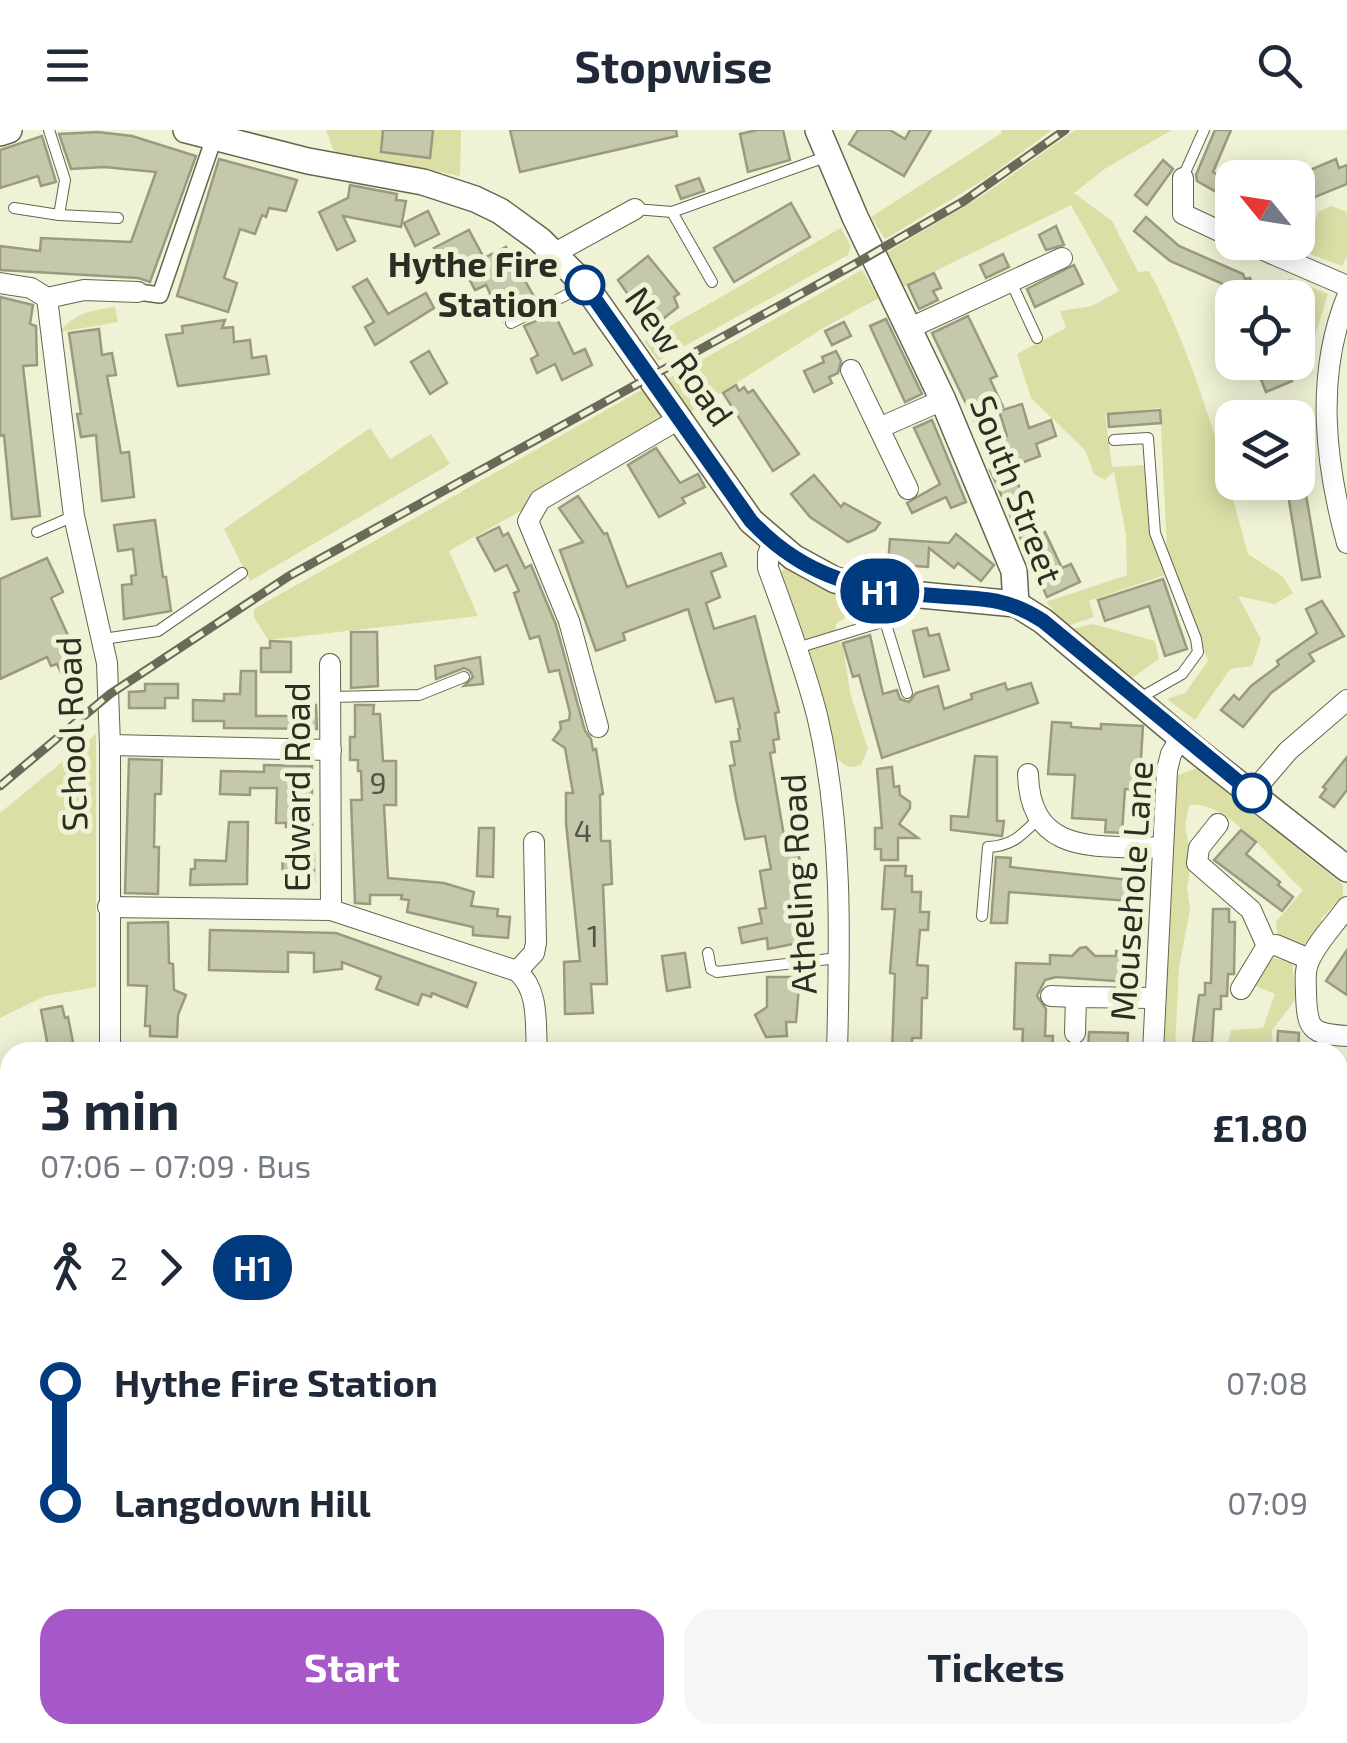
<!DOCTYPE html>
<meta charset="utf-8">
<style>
:root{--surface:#fff;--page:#f6f6f7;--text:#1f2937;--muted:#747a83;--accent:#a658c9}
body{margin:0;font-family:"Exo 2",sans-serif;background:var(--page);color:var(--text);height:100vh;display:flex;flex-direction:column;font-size:38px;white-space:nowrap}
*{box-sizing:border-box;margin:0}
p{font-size:32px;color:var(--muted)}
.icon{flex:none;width:55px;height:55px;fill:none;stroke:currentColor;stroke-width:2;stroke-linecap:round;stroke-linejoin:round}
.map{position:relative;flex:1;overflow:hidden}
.drawer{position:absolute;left:0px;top:912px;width:1348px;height:702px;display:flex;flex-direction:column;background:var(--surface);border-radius:30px 30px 0 0;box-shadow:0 5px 25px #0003}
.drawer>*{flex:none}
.badge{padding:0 20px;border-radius:32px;font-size:35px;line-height:65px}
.needle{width:65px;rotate:300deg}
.controls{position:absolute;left:1215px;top:30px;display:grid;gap:20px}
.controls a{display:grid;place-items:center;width:100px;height:100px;border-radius:20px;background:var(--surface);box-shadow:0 5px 25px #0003;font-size:50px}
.map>.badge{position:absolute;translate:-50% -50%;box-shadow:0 0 0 5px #fff}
.legs{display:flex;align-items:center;gap:15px;height:110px;padding:0 40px;font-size:32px}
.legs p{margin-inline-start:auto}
.head{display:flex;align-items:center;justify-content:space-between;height:170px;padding:0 40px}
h1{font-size:55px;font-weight:700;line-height:75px}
.action{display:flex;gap:20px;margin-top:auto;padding:20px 40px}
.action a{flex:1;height:115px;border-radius:30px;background:var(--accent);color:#fff;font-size:40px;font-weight:700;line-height:115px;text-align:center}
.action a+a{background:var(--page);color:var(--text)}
ul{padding:0 40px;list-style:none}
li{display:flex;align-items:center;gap:35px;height:120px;font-size:38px}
li i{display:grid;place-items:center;width:15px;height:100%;margin:0 12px;background:currentColor}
li i::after{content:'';width:25px;height:25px;margin:-12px;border:8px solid;border-radius:50%;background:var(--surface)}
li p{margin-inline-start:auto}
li:first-child i{background:linear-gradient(#0000 50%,currentColor 0)}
li:last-child i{background:linear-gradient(currentColor 50%,#0000 0)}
header{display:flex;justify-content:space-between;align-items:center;height:130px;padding:0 40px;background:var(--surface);font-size:45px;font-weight:700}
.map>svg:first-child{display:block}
.green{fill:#dbdea5}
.building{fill:#c6c8ab;stroke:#999a7f;stroke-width:2.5}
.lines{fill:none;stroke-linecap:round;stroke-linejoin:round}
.service-casing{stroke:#65664d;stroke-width:12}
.pedestrian-casing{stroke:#65664d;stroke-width:18}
.minor-casing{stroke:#65664d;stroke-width:22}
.tertiary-casing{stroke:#65664d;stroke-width:28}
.service{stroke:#fff;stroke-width:10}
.pedestrian{stroke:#fff;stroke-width:15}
.minor{stroke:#fff;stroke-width:20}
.tertiary{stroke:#fff;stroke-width:25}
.rail-casing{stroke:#696a59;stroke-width:9}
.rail{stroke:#f0f2d5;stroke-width:5;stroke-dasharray:15;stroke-linecap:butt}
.line-1-casing{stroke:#fff;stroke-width:22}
.line-1{stroke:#003b80;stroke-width:15}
.stop-1-dot{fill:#fff;stroke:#003b80;stroke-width:5}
.labels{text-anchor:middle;stroke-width:10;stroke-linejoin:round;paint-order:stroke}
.number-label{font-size:30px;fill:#535445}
.stop-label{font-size:35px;font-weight:bold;fill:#2d2e23;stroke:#f0f2d5;text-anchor:end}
.street-label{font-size:35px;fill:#2d2e23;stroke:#f0f2d5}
</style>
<header><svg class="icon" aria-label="menu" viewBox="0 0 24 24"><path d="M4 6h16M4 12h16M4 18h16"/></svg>Stopwise<svg class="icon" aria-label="search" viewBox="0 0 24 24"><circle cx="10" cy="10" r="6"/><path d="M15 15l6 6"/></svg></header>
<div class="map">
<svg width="1347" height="1613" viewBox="0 0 1347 1613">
<rect width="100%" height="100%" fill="#f0f2d5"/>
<!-- green -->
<g class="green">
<polygon points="326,0 461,0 460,46 334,21"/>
<polygon points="1001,0 1052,0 987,48 885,109 871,87 1002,3"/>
<path d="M1075,0H1172L1106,38L1074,63L1112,91L1138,142L1149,141C1196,229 1222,329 1248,424L1283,447L1293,463L1275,474L1238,466L1261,509L1252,536L1230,539L1195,590L1167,569L1185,563L1208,531L1167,418L1160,278L1105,283L1112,337L1144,335L1150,401L1165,445L1089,471L1094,487L1067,496L1046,472L1127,445L1126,405L1114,341L1105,350L1094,344L1085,320L1031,268L1017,224L1066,198L1060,181L1092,176L1119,161L1071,75L902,157L884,124L982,66Z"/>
<polygon points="1331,76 1347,82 1347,126 1342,136 1302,121 1318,82"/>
<polygon points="841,98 851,116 848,125 658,231 644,211"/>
<polygon points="862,140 879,168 825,197 684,286 664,251"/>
<polygon points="1289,148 1328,164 1311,218 1298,212 1298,168 1280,167"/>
<path d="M115,177L118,192L60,202C73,183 94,180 115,177Z"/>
<polygon points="645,258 662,287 534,363 528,377 449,421 478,486 268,510 254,487 254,479"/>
<polygon points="370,298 390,329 431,304 450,334 250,451 224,399"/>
<path d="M789,437L877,477L874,482L846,487L836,494L834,507L843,516L850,563L868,619L861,635C849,639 844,637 836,626L811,532L794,489L797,484L793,480L780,442Z"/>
<polygon points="1093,494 1155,511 1159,529 1132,548 1071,499"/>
<polygon points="96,604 96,857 45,866 0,888 0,683"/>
<path d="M1197,638L1343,755V766L1321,789L1323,801L1304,819L1288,812L1277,803L1276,792L1303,760C1274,735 1230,670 1189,675L1185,697L1192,728L1187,758L1190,780L1179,837L1175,917L1207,922H1162L1176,646Z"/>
<polygon points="1267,827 1292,832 1296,869 1272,900 1273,922 1226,922 1231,900 1263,898 1275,864 1255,856"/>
</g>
<!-- building -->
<g class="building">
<polygon points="383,0 433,0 430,28 381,22"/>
<polygon points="510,0 676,0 677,6 520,42"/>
<polygon points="757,0 783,0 790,30 748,42 740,4"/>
<polygon points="858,0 890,0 905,9 910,0 931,0 904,46 849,14"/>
<polygon points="1215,0 1231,0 1213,42 1232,53 1232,71 1197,51 1196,45"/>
<polygon points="98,2 132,6 196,26 150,152 138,148 0,140 0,116 40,121 41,108 131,112 156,42 104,37 71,39 59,4"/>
<polygon points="42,6 56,52 41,56 38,46 0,58 0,20"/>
<polygon points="219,29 297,50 286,81 269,78 266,87 262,85 255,104 240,99 224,148 237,153 228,182 177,166"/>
<polygon points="1336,29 1339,38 1347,35 1347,54 1298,74 1298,45"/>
<polygon points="1163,30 1173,39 1147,75 1135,65"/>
<polygon points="699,48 704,61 681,69 676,56"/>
<polygon points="350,55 397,64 396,70 406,71 401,97 343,86 355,111 337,120 319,82 348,68"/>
<polygon points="791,73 810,107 734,152 714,118"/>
<polygon points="428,81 439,104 415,116 404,93"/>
<polygon points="1146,87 1179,116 1243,144 1245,149 1250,148 1256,164 1228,168 1223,154 1170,131 1134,101"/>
<polygon points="1056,96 1064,115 1046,120 1039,105"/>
<polygon points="469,100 484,128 506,117 536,170 503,191 486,155 475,160 460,131 445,139 434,118"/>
<polygon points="1003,124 1009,137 986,148 980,135"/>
<polygon points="648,126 679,164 674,167 678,177 659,192 653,185 646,191 618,150"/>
<polygon points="1074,135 1083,154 1035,177 1027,159"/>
<polygon points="934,143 941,158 933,161 938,170 919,179 908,155"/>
<polygon points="367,149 388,184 426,163 434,178 375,215 365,197 374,192 353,157"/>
<polygon points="0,167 33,175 30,194 36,196 37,235 23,236 40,386 12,389 4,305 0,306"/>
<polygon points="554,183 574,224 585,219 592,235 562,250 555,234 537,243 531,229 538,225 524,196"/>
<polygon points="968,186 997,246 990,249 1003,277 974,290 932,203"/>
<polygon points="886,189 922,264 905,272 870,196"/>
<polygon points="225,190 222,198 233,197 234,212 250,210 252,228 266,226 269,244 178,256 166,205 183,203 182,196"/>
<polygon points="844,192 851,206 832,215 825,201"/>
<polygon points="99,199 102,225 112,223 116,245 107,246 121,323 129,322 134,367 102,371 96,305 81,307 77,284 81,284 69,203"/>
<polygon points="429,221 447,253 430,264 411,232"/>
<polygon points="836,221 841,231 838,243 829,247 832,253 814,262 804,241 824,232 822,227"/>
<polygon points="1254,232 1284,232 1292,251 1266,262"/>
<polygon points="736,255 739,261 744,257 748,263 753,260 799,324 773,341 723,263"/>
<polygon points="1022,274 1029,298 1051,290 1056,306 1036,314 1040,326 1011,337 1039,404 1045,402 1062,438 1071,434 1080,452 1047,467 990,340 1008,333 999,309 1007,306 999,281"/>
<polygon points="1160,280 1161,293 1109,297 1108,284"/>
<polygon points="932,290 966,372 951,378 946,367 912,383 907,373 940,354 914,298"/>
<polygon points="656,318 680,353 698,344 705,357 682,368 685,373 659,387 628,335"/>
<polygon points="814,345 841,377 844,373 880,393 875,400 848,412 810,387 791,364"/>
<polygon points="1286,352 1304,353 1320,447 1302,450"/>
<polygon points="578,366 604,404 607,403 627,457 721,423 726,436 711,442 720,467 706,473 714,499 755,486 779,582 775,583 779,609 773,610 775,622 770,623 786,718 797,716 807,769 798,770 803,812 768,819 767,808 742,813 739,798 762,793 759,779 766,778 760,741 771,739 765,706 745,709 736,669 730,636 735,635 731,612 740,611 738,599 740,598 733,568 716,572 688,479 623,503 625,510 596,521 560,420 583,412 559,378"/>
<polygon points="155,390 163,447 166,447 171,481 124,489 122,455 132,454 131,446 136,445 133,419 118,421 114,395"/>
<polygon points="499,397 503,406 508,403 525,438 531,435 556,495 585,601 591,609 593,620 596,619 603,664 600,665 601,711 610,711 612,754 603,755 607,854 591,854 593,883 565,884 564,832 580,831 566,693 566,663 573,663 565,618 553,610 561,599 560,592 569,590 570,583 559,540 549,542 539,506 530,509 514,463 519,461 507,435 495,441 477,408"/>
<polygon points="956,404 994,435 981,451 958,433 954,438 929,418 928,437 888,434 890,409 949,413"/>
<polygon points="47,428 63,462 51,468 70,510 74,508 81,522 70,527 74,537 61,543 57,534 51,536 47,527 0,549 0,449"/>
<polygon points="1163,449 1187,519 1165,526 1149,476 1105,491 1098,470"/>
<polygon points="1322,471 1344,506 1309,524 1314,531 1271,563 1243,597 1221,580 1234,565 1239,570 1251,556 1279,535 1277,531 1317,503 1306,479"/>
<polygon points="927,498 929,506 939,504 949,540 924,547 913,501"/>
<polygon points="351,502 377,502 378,556 351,558"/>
<polygon points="870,505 883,564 897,560 900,569 909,572 916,563 938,556 944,579 972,569 971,564 1005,553 1007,560 1031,553 1038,573 882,628 859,545 853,547 843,513"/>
<polygon points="270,511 291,512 291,542 261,542 261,518 270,518"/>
<polygon points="480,527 483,554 464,556 473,547 470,541 464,538 436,549 435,536"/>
<polygon points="241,541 256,541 256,586 296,586 296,575 316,575 317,599 224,598 224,591 193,591 193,570 224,571 224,564 240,564"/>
<polygon points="145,554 178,554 178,568 165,568 165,578 129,578 129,562 145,561"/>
<polygon points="355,575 374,575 373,584 380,584 383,631 396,631 396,675 384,675 388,748 444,753 474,762 471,776 498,779 497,786 510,787 508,808 473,805 473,797 407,782 409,770 401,769 402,765 370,765 370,774 355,773 351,670 362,670 361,641 358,641 358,630 350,630 350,607 355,607"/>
<polygon points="1052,592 1071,593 1071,597 1101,599 1101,594 1143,596 1139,660 1125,659 1122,703 1105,702 1106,690 1072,688 1075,645 1048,644"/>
<polygon points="975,626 997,627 997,691 1004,691 1002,706 951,700 951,686 968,687"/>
<polygon points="1347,627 1347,660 1334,677 1320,667 1326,659 1323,657"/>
<polygon points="129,629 162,630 161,664 155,664 154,717 159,717 158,764 125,763"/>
<polygon points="264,635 312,636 312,697 286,697 286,693 276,693 277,658 250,658 250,665 220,664 221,641 264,642"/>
<polygon points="892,637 894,657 899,656 900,665 910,672 910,678 899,694 918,708 898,708 898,730 881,730 881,719 875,719 875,698 882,698 877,639"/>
<polygon points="229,692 248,692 247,754 190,755 191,739 195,739 195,730 226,731"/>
<polygon points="479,698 494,698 493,747 477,746"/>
<polygon points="1241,700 1256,712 1246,724 1280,752 1278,755 1293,767 1282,781 1214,730"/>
<polygon points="283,724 314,724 314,751 282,751"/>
<polygon points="996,727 1011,728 1010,737 1130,750 1129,771 1009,762 1007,793 991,793"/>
<polygon points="885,736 906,736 905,746 912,746 912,762 921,762 920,782 929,782 928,800 920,800 917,835 928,836 927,868 922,868 921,908 912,908 912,922 892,922 895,844 890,843 895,779 882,779"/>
<polygon points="1213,779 1229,779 1229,792 1235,792 1234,844 1228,844 1227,866 1221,866 1221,879 1214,879 1212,913 1193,912 1199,865 1205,865 1205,853 1211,853"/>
<polygon points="168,792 169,833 173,834 174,860 186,865 178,885 177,907 150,906 150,896 145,896 147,856 128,855 128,793"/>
<polygon points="210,800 336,803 476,853 467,877 432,863 431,867 422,864 418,875 376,859 381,847 342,832 342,839 314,842 314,823 288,822 288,842 209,840"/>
<polygon points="1086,817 1095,826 1116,826 1116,821 1131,822 1130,852 1056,847 1045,850 1037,866 1046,879 1045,906 1053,906 1052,922 1022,922 1023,899 1014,899 1016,833 1050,834 1050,825 1072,826 1080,818"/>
<polygon points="1347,820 1347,865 1326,851"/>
<polygon points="685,823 690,857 667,861 662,826"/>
<polygon points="767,847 791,847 791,856 799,856 796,892 786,892 787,906 766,907 755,885 767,877"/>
<polygon points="62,876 65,888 68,887 74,917 67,918 68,922 49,922 41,880"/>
<polygon points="1278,901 1299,903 1298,922 1277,922"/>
<polygon points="1089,902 1128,903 1127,922 1088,922"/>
</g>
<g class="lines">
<defs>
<g id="service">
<polyline points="49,0 65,50 59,85"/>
<polyline points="1183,47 1204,0"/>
<polyline points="14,78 59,85 118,88"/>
<polyline points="635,79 672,82 828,26"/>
<polyline points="672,82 712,152"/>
<polyline points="1011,152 1037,208"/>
<polyline points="511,193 584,156"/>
<polyline points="1114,310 1148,308 1155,403 1196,509 1198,522 1182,544 1138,569"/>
<polyline points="37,402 74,386"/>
<polyline points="103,509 158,501 242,443"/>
<polyline points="797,518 885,491 907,563"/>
<polyline points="330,567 419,565 464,547"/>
<path d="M982,786L988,717C1012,716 1021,706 1038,689"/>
<polyline points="708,823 711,839 717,842 838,828"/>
<polyline points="1338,1146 1347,1117"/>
<polyline points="1338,1228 1347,1249"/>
<polyline points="545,1613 546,1605"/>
</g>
<polyline id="pedestrian" points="138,162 160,165 214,8"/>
<g id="minor">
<polyline points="1183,48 1183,84 1232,107"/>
<polyline points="1245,112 1347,156"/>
<polyline points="555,123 635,79"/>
<polyline points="0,153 31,158 47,168 84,160 138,162"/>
<path d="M1347,167C1315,246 1325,333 1347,413"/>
<polyline points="47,168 74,386 107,533 110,615 110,922"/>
<polyline points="910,198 1062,128"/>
<polyline points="851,240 908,359"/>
<polyline points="879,298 943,270"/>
<path d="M773,412L768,424V438C786,486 804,535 817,585C843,694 840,810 837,922"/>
<polyline points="330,534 331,780"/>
<polyline points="598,597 569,491 528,391 540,370 679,289"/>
<polyline points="110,615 331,620"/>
<path d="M1028,644C1030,728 1100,715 1163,718"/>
<polyline points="1252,663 1288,621 1347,570"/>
<polyline points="1218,694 1199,718 1197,733 1251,780 1267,816"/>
<path d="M108,777L331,780L517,841C540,861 535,895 537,922"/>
<path d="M1347,777C1335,794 1317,812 1309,831C1304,841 1306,852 1306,863C1307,899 1310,904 1347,906"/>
<polyline points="517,841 534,823 536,813 534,712"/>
<polyline points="1241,859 1267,816 1276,815 1309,829"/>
<polyline points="1051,866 1076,867"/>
<polyline points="1075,903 1076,867 1154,868"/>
<polyline points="1153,922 1167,640 1171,624 1181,607"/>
<polyline points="0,1086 10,1084"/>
<polyline points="0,1190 10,1188"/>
<polyline points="0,1391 10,1392"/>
<polyline points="1338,1475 1347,1472"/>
<polyline points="653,1605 653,1613"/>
<polyline points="901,1605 905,1613"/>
<polyline points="1157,1605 1160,1613"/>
<polyline points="168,1613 169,1605"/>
<polyline points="406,1613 408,1605"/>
</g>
<g id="tertiary">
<polyline points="186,0 308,31 423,52 475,69 500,81 540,110 585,155 751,391 793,427 835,450 889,462 1016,474 1043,491 1197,621 1347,739"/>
<polyline points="818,0 855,87 943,270 1014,441 1016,474"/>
<polyline points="0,3 9,0"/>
<polyline points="1338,999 1347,997"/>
<polyline points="0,1139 10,1137"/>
</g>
</defs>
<!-- service casing -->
<use href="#service" class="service-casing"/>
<!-- pedestrian casing -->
<use href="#pedestrian" class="pedestrian-casing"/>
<!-- minor casing -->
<use href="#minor" class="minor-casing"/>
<!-- tertiary casing -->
<use href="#tertiary" class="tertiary-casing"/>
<!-- service -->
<use href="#service" class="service"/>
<!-- pedestrian -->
<use href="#pedestrian" class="pedestrian"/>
<!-- minor -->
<use href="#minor" class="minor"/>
<!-- tertiary -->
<use href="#tertiary" class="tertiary"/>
<defs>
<polyline id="rail" points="0,656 110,564 289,446 855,134 964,71 1065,0"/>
</defs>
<!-- rail casing -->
<use href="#rail" class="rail-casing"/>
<!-- rail -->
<use href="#rail" class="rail"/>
</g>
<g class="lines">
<defs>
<path id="line-1" d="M585,155L751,391C806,450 863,460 940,466C982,469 1006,467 1043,491L1252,663"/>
</defs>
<!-- line-1 casing -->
<use href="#line-1" class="line-1-casing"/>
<!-- line-1 -->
<use href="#line-1" class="line-1"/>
</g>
<!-- markers -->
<g class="stop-1-dot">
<circle cx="585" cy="155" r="18"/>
<circle cx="1252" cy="663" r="18"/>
</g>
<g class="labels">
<!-- number labels -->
<g class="number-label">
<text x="378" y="664">9</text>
<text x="583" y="712">4</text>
<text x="593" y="817">1</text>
</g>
<!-- stop labels -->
<g class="stop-label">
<text x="558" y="147">Hythe Fire<tspan x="558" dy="40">Station</tspan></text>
</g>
<!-- street labels -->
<g class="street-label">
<text transform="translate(679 227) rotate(55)" y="12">New Road</text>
<text transform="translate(1016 360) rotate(69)" y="12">South Street</text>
<text transform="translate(72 604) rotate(-92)" y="12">School Road</text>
<text transform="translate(298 657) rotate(-90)" y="12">Edward Road</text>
<text transform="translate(799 754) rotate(-93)" y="12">Atheling Road</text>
<text transform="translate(1132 761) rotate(-86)" y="12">Mousehole Lane</text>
</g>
</g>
</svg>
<div class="controls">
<a><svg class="needle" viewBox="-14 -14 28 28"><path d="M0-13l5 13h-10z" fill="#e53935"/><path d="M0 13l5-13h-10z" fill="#747a83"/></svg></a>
<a><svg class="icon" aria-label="locate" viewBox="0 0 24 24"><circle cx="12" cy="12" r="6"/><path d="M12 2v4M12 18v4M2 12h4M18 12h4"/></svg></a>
<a><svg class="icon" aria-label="layers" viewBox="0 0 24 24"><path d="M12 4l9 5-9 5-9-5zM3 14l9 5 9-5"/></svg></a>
</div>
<b class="badge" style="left:880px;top:461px;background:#003b80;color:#fff">H1</b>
<section class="drawer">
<div class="head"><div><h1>3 min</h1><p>07:06 – 07:09 · Bus</p></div><b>£1.80</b></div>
<div class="legs"><svg class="icon" aria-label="walk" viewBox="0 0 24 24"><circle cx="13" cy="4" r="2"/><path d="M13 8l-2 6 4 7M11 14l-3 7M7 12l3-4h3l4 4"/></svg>2<svg class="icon" aria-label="forward" viewBox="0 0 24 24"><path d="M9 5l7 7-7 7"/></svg><b class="badge" style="background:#003b80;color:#fff">H1</b></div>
<ul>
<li><i style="color:#003b80"></i><b>Hythe Fire Station</b><p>07:08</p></li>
<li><i style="color:#003b80"></i><b>Langdown Hill</b><p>07:09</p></li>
</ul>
<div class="action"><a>Start</a><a>Tickets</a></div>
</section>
</div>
